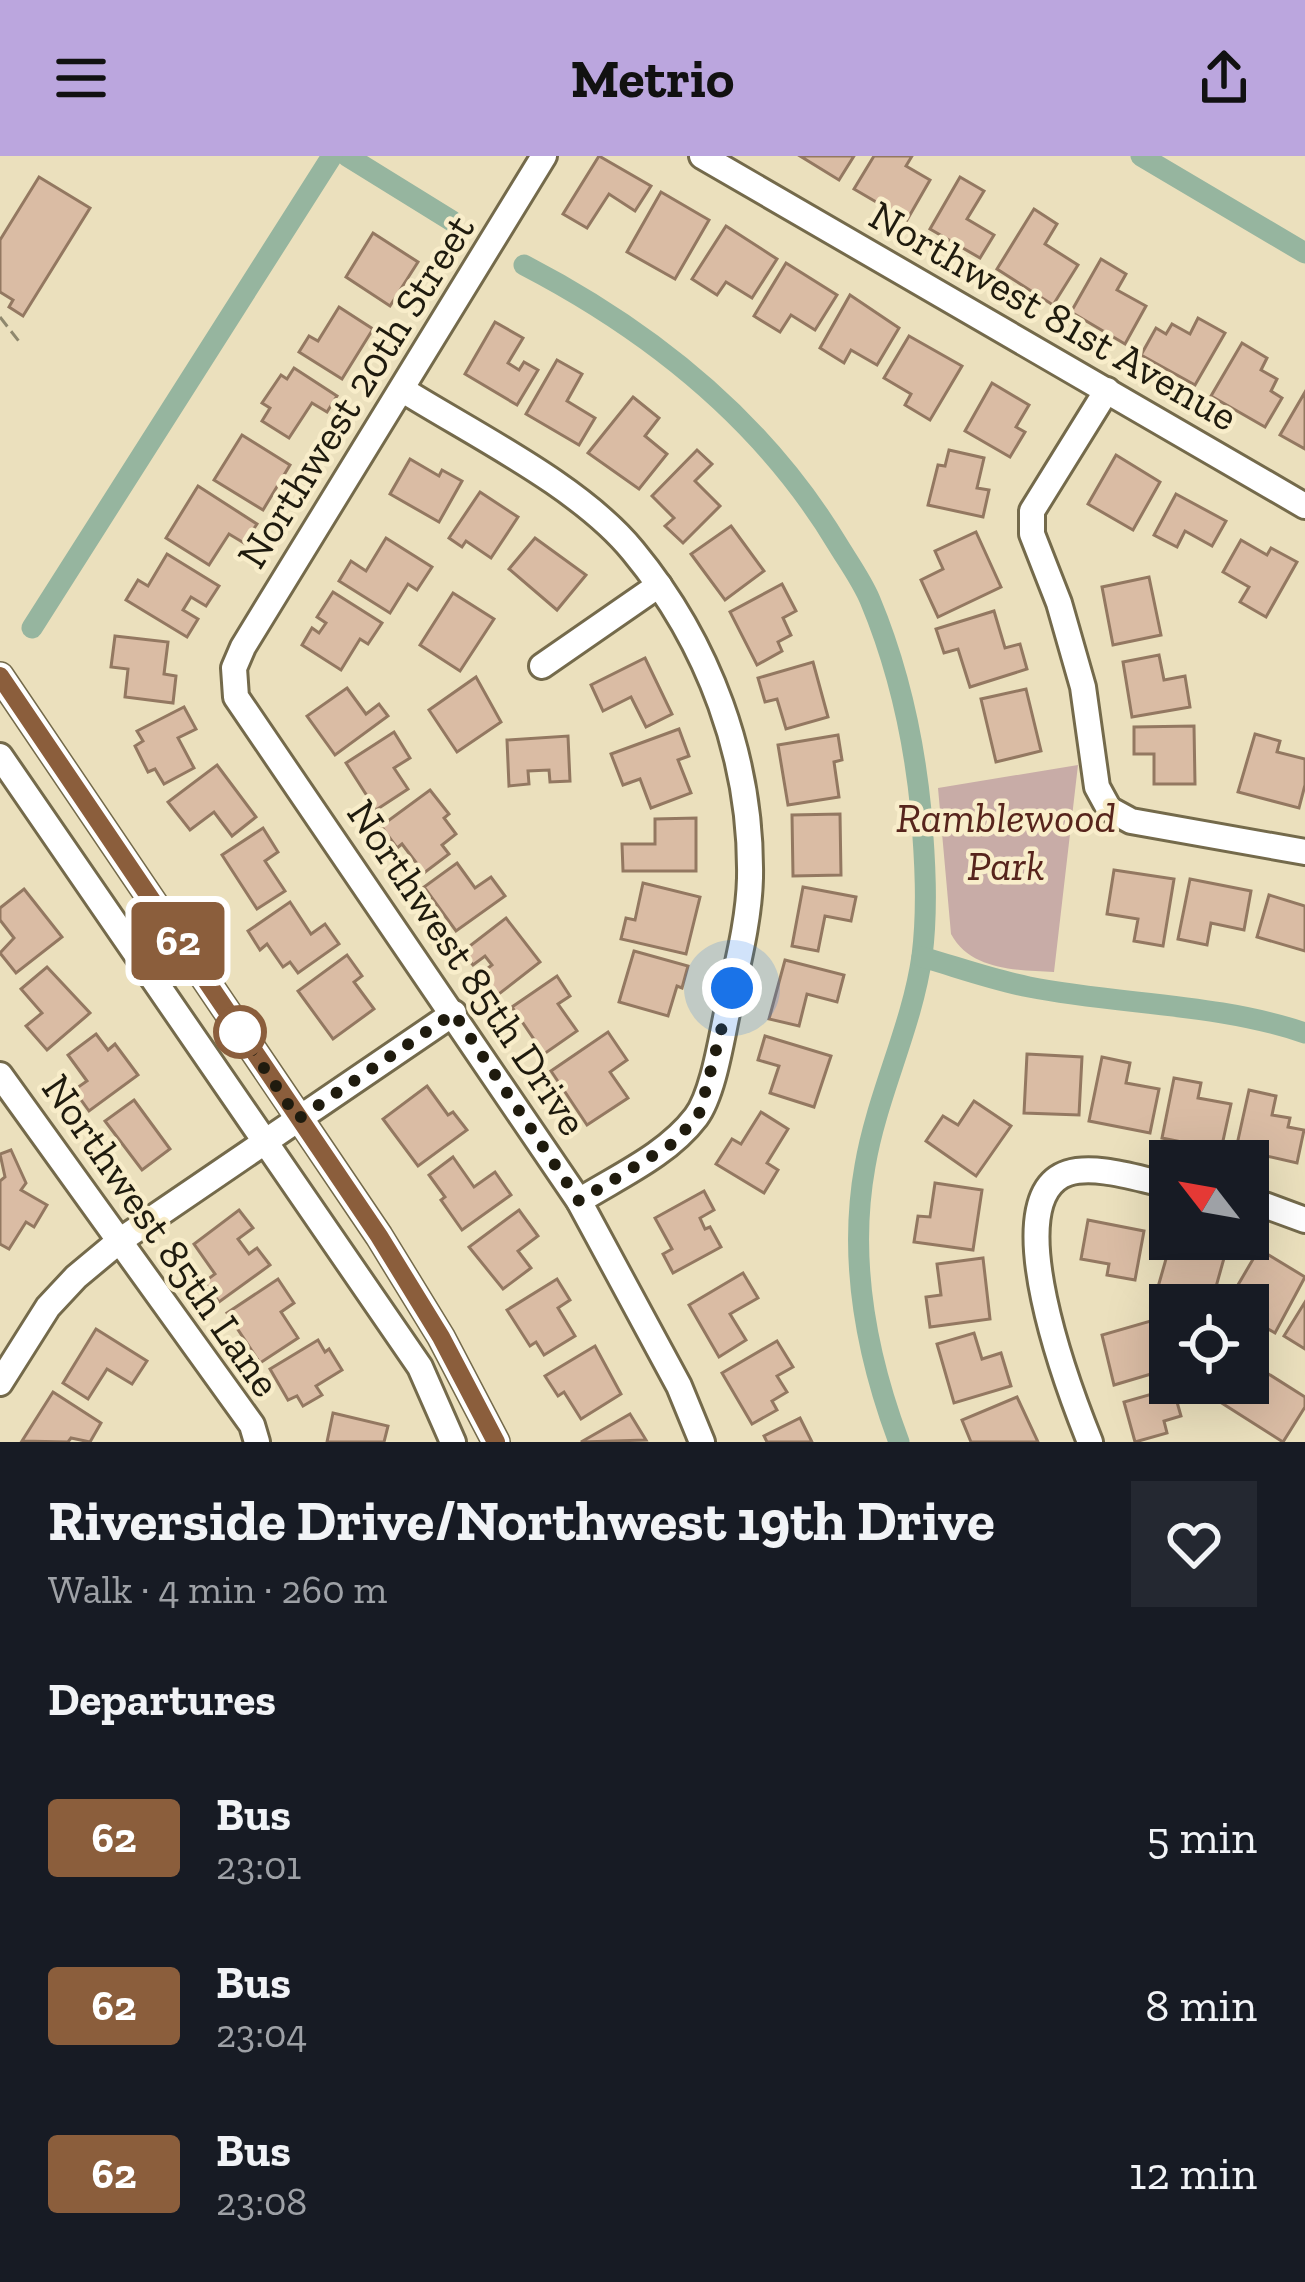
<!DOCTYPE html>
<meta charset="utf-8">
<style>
:root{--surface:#171b24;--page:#242831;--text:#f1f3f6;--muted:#9ea1a6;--accent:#bba6de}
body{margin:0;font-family:"Zilla Slab",serif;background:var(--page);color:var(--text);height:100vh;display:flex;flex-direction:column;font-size:45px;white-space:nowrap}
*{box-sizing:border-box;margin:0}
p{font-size:39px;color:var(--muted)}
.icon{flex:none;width:66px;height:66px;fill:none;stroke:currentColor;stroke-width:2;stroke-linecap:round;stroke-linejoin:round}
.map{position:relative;height:1286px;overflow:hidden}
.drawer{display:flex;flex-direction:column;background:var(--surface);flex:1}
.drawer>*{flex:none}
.badge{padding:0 24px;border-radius:9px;font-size:42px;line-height:78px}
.needle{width:78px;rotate:301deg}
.tools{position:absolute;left:1149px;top:984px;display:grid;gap:24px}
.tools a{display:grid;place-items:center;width:120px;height:120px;border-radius:0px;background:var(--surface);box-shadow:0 12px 48px #0002;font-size:60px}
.you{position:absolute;width:60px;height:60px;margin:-30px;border:9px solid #fff;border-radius:50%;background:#1a73e8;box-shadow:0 0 0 18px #1a73e833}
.map>.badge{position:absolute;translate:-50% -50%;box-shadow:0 0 0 6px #fff}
h2{padding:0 48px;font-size:45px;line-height:108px}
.round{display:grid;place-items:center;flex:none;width:126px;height:126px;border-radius:0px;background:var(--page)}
.headline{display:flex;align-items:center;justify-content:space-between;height:204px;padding:0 48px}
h1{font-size:57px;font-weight:800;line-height:90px}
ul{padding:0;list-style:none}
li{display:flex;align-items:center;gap:36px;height:168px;padding:0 48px}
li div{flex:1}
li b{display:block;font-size:45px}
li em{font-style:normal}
li .badge{min-width:132px;font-weight:700;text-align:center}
header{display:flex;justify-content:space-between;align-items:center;height:156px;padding:0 48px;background:var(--accent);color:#111;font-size:54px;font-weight:800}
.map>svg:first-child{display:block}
.green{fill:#c8aca7}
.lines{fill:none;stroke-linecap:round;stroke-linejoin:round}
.canal{stroke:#96b59f;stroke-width:21}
.building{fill:#dabca4;stroke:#937861;stroke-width:3}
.minor-casing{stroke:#746a4b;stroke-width:30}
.path{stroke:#8f886e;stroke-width:3;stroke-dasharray:12 6;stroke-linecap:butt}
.minor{stroke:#fff;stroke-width:24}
.line-casing{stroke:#fff;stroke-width:27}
.line{stroke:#8b5e3c;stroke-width:18}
.walk{stroke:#1f1b0e;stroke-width:12;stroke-dasharray:0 21.6}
.stop-dot{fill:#fff;stroke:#8b5e3c;stroke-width:6}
.labels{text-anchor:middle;stroke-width:9;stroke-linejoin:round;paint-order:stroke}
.street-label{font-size:42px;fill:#1f1b0e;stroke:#f8edca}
.park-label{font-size:42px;font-style:italic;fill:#57241c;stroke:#f8edca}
</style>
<header><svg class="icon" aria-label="menu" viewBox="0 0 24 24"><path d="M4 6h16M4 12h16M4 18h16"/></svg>Metrio<svg class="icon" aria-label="share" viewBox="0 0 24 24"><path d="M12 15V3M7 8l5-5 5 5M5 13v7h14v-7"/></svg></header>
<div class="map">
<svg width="1305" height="1286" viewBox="0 0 1305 1286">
<rect width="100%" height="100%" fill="#ebe0bd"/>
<!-- green -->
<path class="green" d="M1078,609L1054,816C1018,814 971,815 951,778L938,632Z"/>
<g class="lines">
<!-- canal -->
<g class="canal">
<polyline points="347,0 452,65"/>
<polyline points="1141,0 1305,97"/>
<path d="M524,109C651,175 763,264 838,389C849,407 862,425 870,444C898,511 914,583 921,655C925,702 928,753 922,800C912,871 877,939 865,1010C848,1104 866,1198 899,1286"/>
<polyline points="32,472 332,0"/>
<path d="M922,801C957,811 993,824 1029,831C1120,849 1217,847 1305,877"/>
</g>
</g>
<!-- building -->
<g class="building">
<polygon points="599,0 651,30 635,55 609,38 587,72 563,58"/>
<polygon points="800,0 854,0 839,24"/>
<polygon points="874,0 912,0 906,10 930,24 907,64 854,33"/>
<polygon points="39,21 90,52 23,160 9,151 13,144 0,136 0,84"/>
<polygon points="960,21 984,35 967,63 994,79 980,102 930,73"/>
<polygon points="661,36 709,64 675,123 627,96"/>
<polygon points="1034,53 1057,68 1045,88 1078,109 1053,149 997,113"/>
<polygon points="726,70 777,103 752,142 726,126 717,139 692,123"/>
<polygon points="373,77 418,106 390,150 346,121"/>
<polygon points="1101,103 1126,118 1117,134 1146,150 1125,188 1071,156"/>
<polygon points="786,107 837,139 815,174 791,159 780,176 754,160"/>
<polygon points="850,139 899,172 877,209 851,194 844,207 820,192"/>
<polygon points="339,151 373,173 342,223 299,196 309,180 318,185"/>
<polygon points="1198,162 1225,177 1195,229 1141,199 1156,172 1166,178 1172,168 1190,178"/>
<polygon points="495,166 523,182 508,207 519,214 524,206 538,214 517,249 465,218"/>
<polygon points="909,180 962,210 930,264 905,249 911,238 884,222"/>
<polygon points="1242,187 1267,202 1261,214 1277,223 1271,235 1282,242 1265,271 1211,240"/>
<polygon points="557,204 582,218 567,245 595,262 579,289 526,258"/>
<polygon points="294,212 337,240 327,256 312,247 289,282 262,265 270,252 262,247 281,219 287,223"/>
<polygon points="992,227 1029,249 1016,271 1025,276 1010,301 965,275"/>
<polygon points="1305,236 1305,293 1280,279"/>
<polygon points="633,241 659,262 645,280 667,298 639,333 588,297"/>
<polygon points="242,279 290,309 263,354 214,324"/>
<polygon points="697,294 712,308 695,325 720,350 683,387 665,370 674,362 652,340"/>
<polygon points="949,294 984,302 977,332 989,334 983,361 928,349 938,309 945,310"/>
<polygon points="1116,299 1160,326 1133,374 1088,348"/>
<polygon points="410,303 439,320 442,314 462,325 439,366 390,338"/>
<polygon points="198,330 257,368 244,387 229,378 209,409 166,382"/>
<polygon points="480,336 518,361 491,402 466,385 462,391 449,382"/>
<polygon points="1176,338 1226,365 1212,390 1185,375 1177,391 1154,379"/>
<polygon points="731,370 764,415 725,444 691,398"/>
<polygon points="976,376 1001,431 938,461 921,424 943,413 935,395"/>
<polygon points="386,382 432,411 417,434 408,428 390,457 339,425 351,405 366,415"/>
<polygon points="535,382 586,419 557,454 509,413"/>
<polygon points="1241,384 1267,399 1271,392 1297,406 1266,461 1240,446 1249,431 1223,416"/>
<polygon points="167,398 219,430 206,450 191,441 183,454 198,463 187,481 126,444 138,424 148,430"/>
<polygon points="1149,421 1161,479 1113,489 1102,431"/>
<polygon points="782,428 796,455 783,462 791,479 778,486 782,495 757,509 730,456"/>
<polygon points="333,436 382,467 368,488 360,483 341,514 302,489 312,472 319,477 326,467 317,461"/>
<polygon points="453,437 494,463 460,515 420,489"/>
<polygon points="994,455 1005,492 1020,488 1027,513 970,531 958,493 944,497 936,473"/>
<polygon points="115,480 168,486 164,518 176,520 173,547 125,541 128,513 111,511"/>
<polygon points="1159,499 1164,524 1185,520 1190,551 1132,561 1123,506"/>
<polygon points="645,502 672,558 646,571 631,541 603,555 591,529"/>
<polygon points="813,506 828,561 786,573 777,543 765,546 758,522"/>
<polygon points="476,521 501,566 457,596 429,554"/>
<polygon points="347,532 366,558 379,548 388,560 335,599 307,560"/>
<polygon points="1026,533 1041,595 996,606 981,543"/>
<polygon points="184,551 196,573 178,582 194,612 164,628 155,613 148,616 135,590 143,585 137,575"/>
<polygon points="1194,570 1195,628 1154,628 1154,598 1134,598 1134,571"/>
<polygon points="679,573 689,600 678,604 691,637 651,652 640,623 623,629 611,598"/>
<polygon points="394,576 410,602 394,612 408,633 376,654 346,607"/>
<polygon points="1255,578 1280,585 1277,596 1305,603 1305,629 1299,652 1238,636"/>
<polygon points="838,579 842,604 834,606 839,641 788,649 778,589"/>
<polygon points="568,580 570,625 550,626 549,614 528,615 529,628 509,630 507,584"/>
<polygon points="217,609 256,661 232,680 214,656 190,674 168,646"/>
<polygon points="430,634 449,658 444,662 456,678 442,689 449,698 424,717 402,688 397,692 381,670"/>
<polygon points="840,658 841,719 793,720 792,659"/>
<polygon points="696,662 696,715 623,715 622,688 655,688 655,663"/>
<polygon points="263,672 278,696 265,705 285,735 257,753 222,699"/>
<polygon points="457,707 475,732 491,721 505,740 456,775 424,731"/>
<polygon points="1114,714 1174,723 1163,790 1134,785 1138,763 1107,758"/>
<polygon points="1190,723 1251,735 1244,774 1211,767 1207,789 1178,783"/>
<polygon points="643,727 700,741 686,798 621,783 626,762 635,764"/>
<polygon points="803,731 856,741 851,765 825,760 818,795 792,790"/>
<polygon points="24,733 62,781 16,817 0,797 14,782 0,764 0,752"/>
<polygon points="1269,739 1305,750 1305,795 1257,781"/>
<polygon points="290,746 311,778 325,768 339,788 298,817 290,806 283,811 267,788 260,794 248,775"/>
<polygon points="506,762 540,806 495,841 478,820 492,809 485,800 473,809 462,796"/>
<polygon points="634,795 688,810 682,832 677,830 668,860 619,846"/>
<polygon points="347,799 362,820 354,826 374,853 333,883 298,835"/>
<polygon points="785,804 844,819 837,846 807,838 799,870 769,863"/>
<polygon points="47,811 90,857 47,894 26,870 42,857 21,833"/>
<polygon points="557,820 570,840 558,848 577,875 544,898 512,851"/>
<polygon points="608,876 627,904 610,916 628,942 587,969 551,915"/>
<polygon points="96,878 108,894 115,888 138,919 89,955 74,934 87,925 68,899"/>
<polygon points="765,880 831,900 814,951 770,937 779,910 758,904"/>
<polygon points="1027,898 1082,901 1079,959 1024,957"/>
<polygon points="1102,901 1130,907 1126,927 1159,933 1150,977 1089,965"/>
<polygon points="1174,922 1201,927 1198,942 1231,948 1221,994 1162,982"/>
<polygon points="427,930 448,959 453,956 467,974 418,1010 383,963"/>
<polygon points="1249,934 1276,940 1272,959 1290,962 1288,971 1304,974 1297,1007 1236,993"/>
<polygon points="134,944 170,993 142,1014 105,965"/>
<polygon points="974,945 1011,970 976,1020 926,985 943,960 958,969"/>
<polygon points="761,956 788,973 767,1007 778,1014 764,1037 716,1008 732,983 741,988"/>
<polygon points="11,994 26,1027 21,1034 47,1049 34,1071 26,1066 9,1093 0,1088 0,1025 5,1021 0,998"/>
<polygon points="453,1001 474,1031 495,1016 511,1039 462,1074 441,1044 445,1041 429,1019"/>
<polygon points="935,1027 982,1034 973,1094 914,1086 918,1060 930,1061"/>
<polygon points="704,1035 714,1054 700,1062 705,1073 710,1071 721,1091 673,1117 663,1098 672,1093 655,1062"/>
<polygon points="239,1054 253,1072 238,1083 249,1098 257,1092 270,1109 219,1146 204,1126 215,1118 194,1088"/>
<polygon points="519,1054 538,1080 518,1095 531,1112 503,1133 469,1091"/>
<polygon points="1088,1064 1144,1075 1135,1124 1107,1119 1109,1108 1081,1103"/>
<polygon points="1202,1083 1228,1088 1212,1145 1158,1131 1170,1089 1198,1097"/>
<polygon points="1259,1093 1305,1121 1275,1177 1258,1167 1267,1153 1235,1134"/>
<polygon points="983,1102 990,1163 930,1171 926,1141 941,1139 937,1108"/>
<polygon points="743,1117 758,1142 730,1158 746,1184 719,1201 689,1149"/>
<polygon points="278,1123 294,1147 281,1156 298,1182 260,1207 227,1157"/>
<polygon points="557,1123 570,1144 558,1152 575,1180 544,1199 536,1186 530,1190 507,1154"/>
<polygon points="1305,1146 1305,1193 1284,1180"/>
<polygon points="1154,1164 1168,1213 1114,1229 1102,1179"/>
<polygon points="96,1173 147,1205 132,1228 107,1213 88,1243 63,1227"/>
<polygon points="974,1177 982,1203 1001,1197 1011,1230 954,1247 937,1188"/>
<polygon points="318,1184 325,1196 329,1193 342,1214 316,1230 322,1239 303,1250 297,1240 288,1244 270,1213"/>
<polygon points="777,1185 793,1211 777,1220 787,1236 772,1245 777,1254 752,1268 722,1217"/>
<polygon points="595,1190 621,1238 581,1263 564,1236 558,1240 545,1220"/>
<polygon points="1248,1205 1305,1241 1305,1251 1283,1286 1217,1244 1228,1227 1248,1227"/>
<polygon points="1173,1232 1181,1260 1164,1265 1167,1277 1135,1286 1124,1246"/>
<polygon points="53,1236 101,1267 90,1286 71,1282 68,1286 22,1285"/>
<polygon points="1017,1241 1038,1286 971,1286 962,1264"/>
<polygon points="333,1257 388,1270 384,1286 327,1286"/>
<polygon points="630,1258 646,1284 581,1286"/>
<polygon points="800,1262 812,1286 767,1286 764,1280"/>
</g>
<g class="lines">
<defs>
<g id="minor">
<polyline points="544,0 243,491 234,512 236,541 579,1045 679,1230 702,1286"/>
<polyline points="702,0 1305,350"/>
<path d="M403,234C475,279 581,331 633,395C709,487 752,603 750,722C749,767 736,813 727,857C721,885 713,938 696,961C667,999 619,1020 579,1045"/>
<polyline points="1107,234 1032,355 1032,378 1059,447 1083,531 1097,631 1109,653 1131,665 1305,696"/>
<polyline points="542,510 659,429"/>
<polyline points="0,520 379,1080 441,1181 496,1286"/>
<polyline points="0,600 420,1211 453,1286"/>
<polyline points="0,919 252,1269 257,1286"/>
<polyline points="1248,1043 1305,1064"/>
<polyline points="0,1227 48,1151 76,1121 118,1086 454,857"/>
<path d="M1090,1286C1071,1239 994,1041 1068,1017C1097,1008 1141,1024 1170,1029"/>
</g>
</defs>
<!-- minor casing -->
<use href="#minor" class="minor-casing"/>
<!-- path -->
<polyline class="path" points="0,161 21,188"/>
<!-- minor -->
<use href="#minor" class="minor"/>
</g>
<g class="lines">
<defs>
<polyline id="line" points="0,520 379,1080 441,1181 496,1286"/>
</defs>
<!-- line casing -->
<use href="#line" class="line-casing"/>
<!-- line -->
<use href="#line" class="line"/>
<!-- walk -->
<polyline class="walk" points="240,876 298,963 454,857 579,1045 675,986 700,956 732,832"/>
</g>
<!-- markers -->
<circle class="stop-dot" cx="240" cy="876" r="24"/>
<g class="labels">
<!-- street labels -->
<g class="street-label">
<text transform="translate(1054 159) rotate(30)" y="15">Northwest 81st Avenue</text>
<text transform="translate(355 235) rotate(-58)" y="15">Northwest 20th Street</text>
<text transform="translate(468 811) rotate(56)" y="15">Northwest 85th Drive</text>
<text transform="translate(162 1079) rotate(55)" y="15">Northwest 85th Lane</text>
</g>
<!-- park labels -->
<g class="park-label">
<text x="1006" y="676">Ramblewood<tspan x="1006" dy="48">Park</tspan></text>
</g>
</g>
</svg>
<div class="tools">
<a><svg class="needle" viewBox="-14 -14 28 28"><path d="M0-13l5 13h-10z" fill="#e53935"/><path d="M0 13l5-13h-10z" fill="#9ea1a6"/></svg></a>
<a><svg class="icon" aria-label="locate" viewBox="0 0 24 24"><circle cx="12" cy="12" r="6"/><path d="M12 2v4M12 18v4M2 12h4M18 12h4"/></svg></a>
</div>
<div class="you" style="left:732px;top:832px"></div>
<b class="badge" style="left:178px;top:785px;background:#8b5e3c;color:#fff">62</b>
</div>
<section class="drawer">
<div class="headline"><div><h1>Riverside Drive/Northwest 19th Drive</h1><p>Walk · 4 min · 260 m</p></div><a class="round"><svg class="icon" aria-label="heart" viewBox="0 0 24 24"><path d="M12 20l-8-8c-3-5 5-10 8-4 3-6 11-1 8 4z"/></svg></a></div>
<h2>Departures</h2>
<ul>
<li><span class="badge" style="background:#8b5e3c;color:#fff">62</span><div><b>Bus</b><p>23:01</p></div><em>5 min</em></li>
<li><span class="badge" style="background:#8b5e3c;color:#fff">62</span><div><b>Bus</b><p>23:04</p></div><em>8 min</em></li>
<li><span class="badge" style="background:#8b5e3c;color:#fff">62</span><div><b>Bus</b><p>23:08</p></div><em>12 min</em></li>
</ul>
</section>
